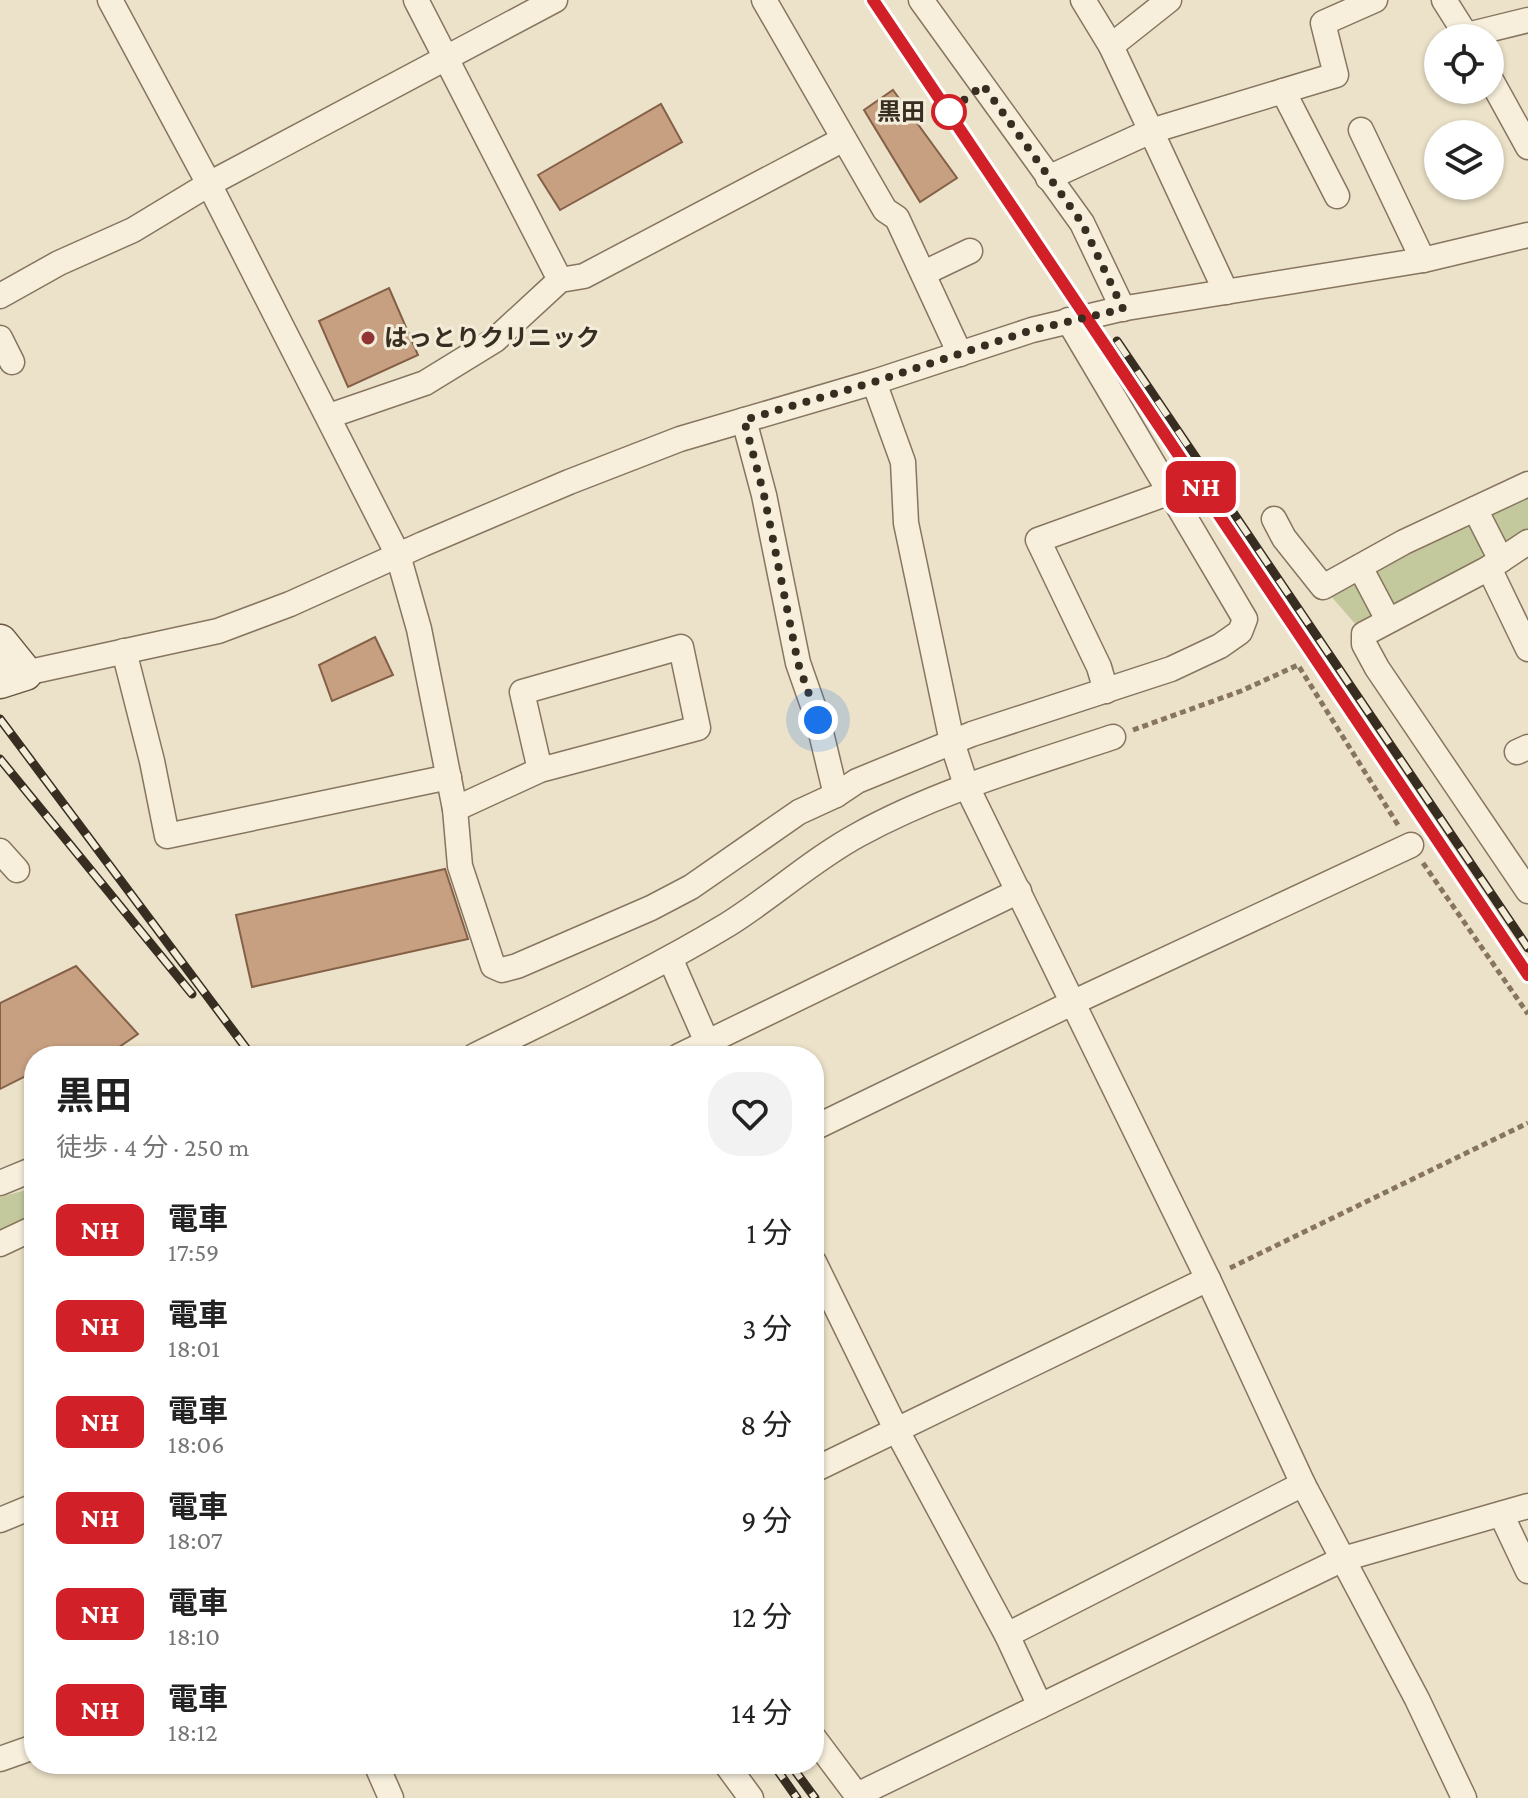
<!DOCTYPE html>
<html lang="ja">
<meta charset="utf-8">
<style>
:root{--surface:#fff;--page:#f2f2f2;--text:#222;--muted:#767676}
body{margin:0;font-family:"Crimson Pro","Noto Sans JP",serif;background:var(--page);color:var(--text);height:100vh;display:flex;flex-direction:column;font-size:30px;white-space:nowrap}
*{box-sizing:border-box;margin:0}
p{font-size:26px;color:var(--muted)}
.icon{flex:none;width:44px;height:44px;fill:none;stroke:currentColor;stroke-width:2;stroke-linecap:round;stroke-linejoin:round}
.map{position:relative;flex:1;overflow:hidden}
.panel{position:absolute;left:24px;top:1046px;width:800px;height:728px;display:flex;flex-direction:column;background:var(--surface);border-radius:32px;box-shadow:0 2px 6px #0004}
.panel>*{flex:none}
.badge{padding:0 16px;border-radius:12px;font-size:28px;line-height:52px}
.fabs{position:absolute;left:1424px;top:24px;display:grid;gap:16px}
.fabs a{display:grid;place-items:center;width:80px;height:80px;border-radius:50%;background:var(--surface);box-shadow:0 2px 6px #0004;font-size:40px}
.you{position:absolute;width:40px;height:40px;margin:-20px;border:6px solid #fff;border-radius:50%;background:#1a73e8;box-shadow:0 0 0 12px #1a73e833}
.map>.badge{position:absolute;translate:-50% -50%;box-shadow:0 0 0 4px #fff}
.round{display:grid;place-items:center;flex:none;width:84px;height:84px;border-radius:32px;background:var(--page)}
.summary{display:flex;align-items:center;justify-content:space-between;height:136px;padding:0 32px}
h1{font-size:38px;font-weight:700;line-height:60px}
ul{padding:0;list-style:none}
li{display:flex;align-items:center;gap:24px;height:96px;padding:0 32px}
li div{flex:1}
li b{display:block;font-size:30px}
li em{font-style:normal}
li .badge{min-width:88px;font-weight:700;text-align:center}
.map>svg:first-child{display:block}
.green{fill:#c3c99d}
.building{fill:#c7a082;stroke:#846047;stroke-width:2}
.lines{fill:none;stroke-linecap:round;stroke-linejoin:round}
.street-casing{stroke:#87755f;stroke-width:27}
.secondary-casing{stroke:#695642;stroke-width:37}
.path{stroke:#87755f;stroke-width:5;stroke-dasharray:6 4;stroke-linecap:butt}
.street{stroke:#f7efdc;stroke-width:24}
.secondary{stroke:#f7efdc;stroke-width:34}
.rail-casing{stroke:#382d21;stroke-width:9}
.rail{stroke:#f3ecd8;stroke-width:6;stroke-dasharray:18;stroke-linecap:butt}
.line-casing{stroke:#fff;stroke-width:18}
.line{stroke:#d12027;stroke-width:12}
.walk{stroke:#382d21;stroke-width:8;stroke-dasharray:0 14.4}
.stop-dot{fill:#fff;stroke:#d12027;stroke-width:4}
.poi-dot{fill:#913534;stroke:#f3ecd8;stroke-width:3}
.labels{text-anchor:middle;stroke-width:6;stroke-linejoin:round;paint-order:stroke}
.stop-label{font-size:24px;font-weight:bold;fill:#382d21;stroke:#f3ecd8;text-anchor:end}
.poi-label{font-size:24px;font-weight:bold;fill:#382d21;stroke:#f3ecd8;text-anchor:start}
</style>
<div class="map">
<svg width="1528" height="1798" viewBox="0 0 1528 1798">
<rect width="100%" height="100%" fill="#ece2c9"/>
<!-- green -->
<g class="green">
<polygon points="1528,484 1528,542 1364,634 1323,587"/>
<polygon points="34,1188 34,1226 0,1242 0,1197"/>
</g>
<!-- building -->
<g class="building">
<polygon points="893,90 957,178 920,202 864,110"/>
<polygon points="661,104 682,142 560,210 538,175"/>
<polygon points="389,288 418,355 348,387 319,321"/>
<polygon points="375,637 393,675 332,701 319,665"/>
<polygon points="445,869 468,939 252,987 236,915"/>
<polygon points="76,966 138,1034 106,1056 34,1056 34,1072 0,1089 0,1003"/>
</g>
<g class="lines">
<defs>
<g id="street">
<polyline points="110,0 209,184 398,555 419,629 455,809 460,866 493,966 502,970 517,966 651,908 691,887 799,812 836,795 857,781 972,734 1171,669 1220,646 1240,632 1245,619 1068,320"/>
<polyline points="416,0 560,280"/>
<polyline points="764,0 885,210 897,218 960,354"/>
<polyline points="921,0 1082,223 1123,309"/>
<polyline points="1083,0 1111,46 1151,131 1336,75 1323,23 1375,0"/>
<polyline points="1444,0 1468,38"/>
<polyline points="1467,35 1528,20"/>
<polyline points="1111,46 1169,0"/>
<polyline points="1490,78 1528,147"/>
<polyline points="1283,91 1337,196"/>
<polyline points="1361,130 1423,260"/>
<polyline points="1048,178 1151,131 1226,292"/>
<polyline points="924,273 970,251"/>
<polyline points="0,296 59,263 133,230 209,184 555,0"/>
<polyline points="0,338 12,362"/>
<polyline points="874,382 903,462 906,523 952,742 966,785 1208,1279 1303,1484 1417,1699 1464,1798"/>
<polyline points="329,416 425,383 495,340 560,280 584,276 842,140"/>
<polyline points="744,420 764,495 798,663 818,720 836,795"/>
<polyline points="1475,509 1501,560"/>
<polyline points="1274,519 1284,538 1323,587 1404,542 1528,484"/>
<polyline points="1528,542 1489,568 1364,634 1364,644 1377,668 1528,891"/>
<polyline points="1360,567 1388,620"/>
<polyline points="1489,568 1528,649"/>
<polyline points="124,651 152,761 167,836 449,777"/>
<polyline points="25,673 218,631 290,604 423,544 569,482 680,439 874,382 1032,330 1120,309 1423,260 1528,235"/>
<polyline points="1106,691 1099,667 1038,540 1168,493"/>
<polyline points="1517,752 1528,747"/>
<polyline points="455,809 540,770 698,728 681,647 522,692 540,770"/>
<polyline points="0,851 17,870"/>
<polyline points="670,958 713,1056"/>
<path d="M474,1056C559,1014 646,974 727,925C772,897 812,860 858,835C938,791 1026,766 1113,737"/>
<polyline points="679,1056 1019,891"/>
<polyline points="814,1128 1072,1003 1411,845"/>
<polyline points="0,1183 34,1169"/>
<polyline points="0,1244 34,1228"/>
<polyline points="814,1262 896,1429 1007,1635 1040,1706"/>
<polyline points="814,1470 1208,1279"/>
<polyline points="1501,1514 1528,1571"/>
<polyline points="0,1520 34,1506"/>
<polyline points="1007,1635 1303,1484"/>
<polyline points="814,1738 859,1798"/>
<polyline points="0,1759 34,1747"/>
<polyline points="376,1764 391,1798"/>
<polyline points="726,1764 751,1798"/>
<polyline points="857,1795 1343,1559 1528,1506"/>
</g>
<polyline id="secondary" points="0,642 25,673 0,681"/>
</defs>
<!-- street casing -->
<use href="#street" class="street-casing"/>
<!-- secondary casing -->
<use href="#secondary" class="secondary-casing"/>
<!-- path -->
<g class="path">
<polyline points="1133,730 1241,691 1298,665 1398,825"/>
<polyline points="1423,863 1528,1014"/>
<polyline points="1230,1268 1528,1123"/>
</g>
<!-- street -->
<use href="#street" class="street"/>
<!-- secondary -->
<use href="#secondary" class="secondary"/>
<defs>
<g id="rail">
<polyline points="873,0 1528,975"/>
<polyline points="1117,341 1528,948"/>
<polyline points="0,719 252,1056"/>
<polyline points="0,759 192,994"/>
<polyline points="773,1764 797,1798"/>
<polyline points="790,1764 815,1798"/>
</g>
</defs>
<!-- rail casing -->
<use href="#rail" class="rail-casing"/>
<!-- rail -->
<use href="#rail" class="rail"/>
</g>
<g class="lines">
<defs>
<polyline id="line" points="873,0 1528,975"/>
</defs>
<!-- line casing -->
<use href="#line" class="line-casing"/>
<!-- line -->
<use href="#line" class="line"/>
<!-- walk -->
<polyline class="walk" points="818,720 798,663 764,495 744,420 874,382 1032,330 1123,309 1082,223 983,85 949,112"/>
</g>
<!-- markers -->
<circle class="stop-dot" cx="949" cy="112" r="16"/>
<circle class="poi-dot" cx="368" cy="338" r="8"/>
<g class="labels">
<!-- stop labels -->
<g class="stop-label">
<text x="925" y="120">黒田</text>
</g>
<!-- poi labels -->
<g class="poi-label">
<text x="384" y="346">はっとりクリニック</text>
</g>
</g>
</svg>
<div class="fabs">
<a><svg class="icon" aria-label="locate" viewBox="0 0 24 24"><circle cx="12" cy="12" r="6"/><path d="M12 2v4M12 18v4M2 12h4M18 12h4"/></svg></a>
<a><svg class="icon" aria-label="layers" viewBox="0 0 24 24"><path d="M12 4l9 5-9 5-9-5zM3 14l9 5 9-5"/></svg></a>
</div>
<div class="you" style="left:818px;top:720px"></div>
<b class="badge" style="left:1201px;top:487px;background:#d12027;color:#fff">NH</b>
<section class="panel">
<div class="summary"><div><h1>黒田</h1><p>徒歩 · 4 分 · 250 m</p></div><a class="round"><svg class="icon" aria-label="heart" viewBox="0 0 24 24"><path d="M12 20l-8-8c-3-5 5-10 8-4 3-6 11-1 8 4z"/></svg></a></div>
<ul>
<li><span class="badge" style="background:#d12027;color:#fff">NH</span><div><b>電車</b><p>17:59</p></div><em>1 分</em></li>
<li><span class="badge" style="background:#d12027;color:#fff">NH</span><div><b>電車</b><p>18:01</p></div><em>3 分</em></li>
<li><span class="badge" style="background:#d12027;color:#fff">NH</span><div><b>電車</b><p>18:06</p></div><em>8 分</em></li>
<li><span class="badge" style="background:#d12027;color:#fff">NH</span><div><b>電車</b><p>18:07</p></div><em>9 分</em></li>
<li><span class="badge" style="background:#d12027;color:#fff">NH</span><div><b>電車</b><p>18:10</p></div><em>12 分</em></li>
<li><span class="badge" style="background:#d12027;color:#fff">NH</span><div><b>電車</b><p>18:12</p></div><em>14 分</em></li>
</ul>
</section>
</div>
